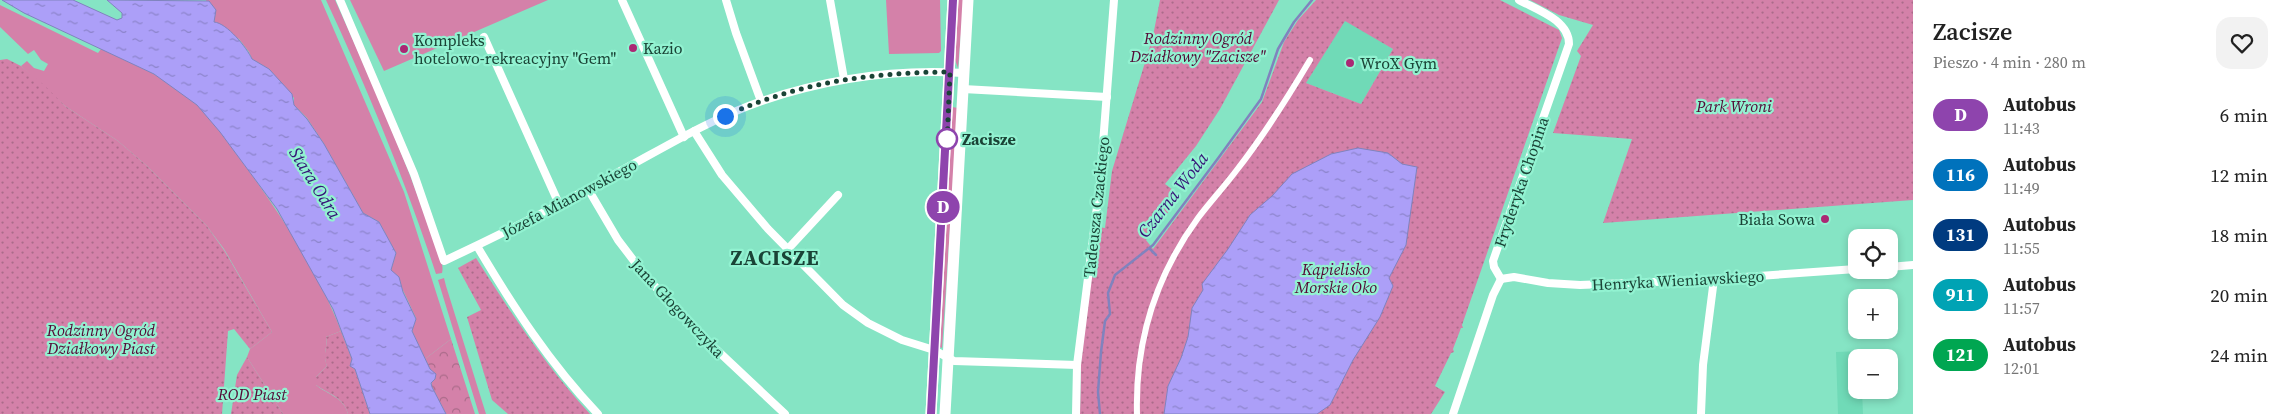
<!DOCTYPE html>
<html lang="pl">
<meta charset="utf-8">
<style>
:root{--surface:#fff;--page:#f2f2f2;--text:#222;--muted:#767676}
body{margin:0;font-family:"Source Serif 4",serif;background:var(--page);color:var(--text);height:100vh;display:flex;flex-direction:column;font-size:19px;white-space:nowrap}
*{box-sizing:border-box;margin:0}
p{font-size:16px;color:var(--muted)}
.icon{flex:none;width:28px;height:28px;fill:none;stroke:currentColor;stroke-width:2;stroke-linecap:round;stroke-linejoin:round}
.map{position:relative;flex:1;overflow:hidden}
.side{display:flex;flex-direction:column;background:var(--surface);width:375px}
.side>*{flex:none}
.badge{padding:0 10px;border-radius:16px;font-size:18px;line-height:32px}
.buttons{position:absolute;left:1848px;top:229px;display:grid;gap:10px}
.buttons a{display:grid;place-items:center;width:50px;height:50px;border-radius:10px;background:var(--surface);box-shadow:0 2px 8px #0003;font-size:25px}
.you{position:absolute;width:25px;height:25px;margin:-12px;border:4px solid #fff;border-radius:50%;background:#1a73e8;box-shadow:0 0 0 8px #1a73e833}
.map>.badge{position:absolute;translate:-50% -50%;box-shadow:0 0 0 2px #fff}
.round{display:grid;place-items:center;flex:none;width:52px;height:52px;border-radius:15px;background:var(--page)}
.head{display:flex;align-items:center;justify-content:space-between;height:85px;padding:0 20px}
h1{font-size:24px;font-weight:600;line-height:38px}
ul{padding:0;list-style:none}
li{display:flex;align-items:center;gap:15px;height:60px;padding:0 20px}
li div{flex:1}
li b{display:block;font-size:19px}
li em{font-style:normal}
li .badge{min-width:55px;font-weight:700;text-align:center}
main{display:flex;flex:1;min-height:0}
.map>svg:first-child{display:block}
.built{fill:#70dab7}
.grass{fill:#d481a9}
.forest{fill:url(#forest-crowns)}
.park{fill:url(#park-dots);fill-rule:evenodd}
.water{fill:url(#water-ripples);stroke:#8083be}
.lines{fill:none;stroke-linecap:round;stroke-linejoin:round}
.stream{stroke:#8083be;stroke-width:2.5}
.pedestrian{stroke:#fff;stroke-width:6}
.minor{stroke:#fff;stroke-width:8}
.secondary{stroke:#fff;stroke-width:11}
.line-casing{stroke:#fff;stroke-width:11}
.line{stroke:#8e44ad;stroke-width:8}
.walk{stroke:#1a4336;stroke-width:5;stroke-dasharray:0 9}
.poi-dot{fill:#ab2874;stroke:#92f2d1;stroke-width:2}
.stop-dot{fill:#fff;stroke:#8e44ad;stroke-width:2.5}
.labels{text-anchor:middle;stroke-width:4.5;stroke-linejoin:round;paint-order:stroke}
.park-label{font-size:16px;font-style:italic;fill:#540936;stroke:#92f2d1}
.poi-label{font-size:16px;fill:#1a4336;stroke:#92f2d1;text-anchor:start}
.stop-label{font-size:16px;font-weight:bold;fill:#1a4336;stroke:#92f2d1;text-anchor:start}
.street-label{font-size:16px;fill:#1a4336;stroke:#92f2d1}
.water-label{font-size:18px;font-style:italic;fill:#361577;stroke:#92f2d1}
.district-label{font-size:21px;font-weight:bold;letter-spacing:1px;fill:#1a4336;stroke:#92f2d1}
</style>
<main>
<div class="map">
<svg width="1913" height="414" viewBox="0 0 1913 414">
<defs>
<pattern id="forest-crowns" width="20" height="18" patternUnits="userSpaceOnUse" patternTransform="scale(1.25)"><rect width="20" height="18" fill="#d481a9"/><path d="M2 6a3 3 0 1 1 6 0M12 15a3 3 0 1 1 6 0" fill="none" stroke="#ab6b8a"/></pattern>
<pattern id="park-dots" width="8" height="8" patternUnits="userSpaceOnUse" patternTransform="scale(1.25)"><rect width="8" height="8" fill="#d481a9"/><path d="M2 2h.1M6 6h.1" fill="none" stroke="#ab6b8a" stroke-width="1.8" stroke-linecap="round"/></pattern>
<pattern id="water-ripples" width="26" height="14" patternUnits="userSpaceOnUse" patternTransform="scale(1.25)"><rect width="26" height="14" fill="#ac9ff8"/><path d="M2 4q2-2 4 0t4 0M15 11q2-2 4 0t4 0" fill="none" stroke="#8b83ca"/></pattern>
</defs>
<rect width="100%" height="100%" fill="#85e4c4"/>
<!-- built -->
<g class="built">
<polygon points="1345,20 1393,49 1361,104 1306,83"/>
<polygon points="1861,351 1861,357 1856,358 1856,390 1862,390 1863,414 1838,414 1836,352"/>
</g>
<!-- grass -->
<g class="grass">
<path d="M206,0H321L404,192L451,339L425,359L412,331L416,318C408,302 402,285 391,270L396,253L379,222L363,213L324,144L307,118L294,105V98L269,69L252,59L249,52L239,39L214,22Z"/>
<path d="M326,0H335C369,76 403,152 430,230C434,242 445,262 442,273L436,274C405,180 368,90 326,0Z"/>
<polygon points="350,0 548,0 384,71"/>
<polygon points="886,0 940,0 941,51 939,53 889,54"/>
<polygon points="957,0 964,0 958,68 955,60"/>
<path d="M0,5L98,53L101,49C134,63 170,79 196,104C213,119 226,139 239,157C278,211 317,268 341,331L326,337C328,350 322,351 327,366L316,377V385C328,395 344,397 348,414H283L247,357L250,349L272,332L224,249L206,225L147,166L118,141L65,106L21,66L27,61L34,68L44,71L48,64L41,60L34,50L28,54L0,27Z"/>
<polygon points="952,107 958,108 942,348 940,347"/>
<polygon points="444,278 446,286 486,414 479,414 438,280"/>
</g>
<!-- forest -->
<polygon class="forest" points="451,339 475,414 446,414 432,387 430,369 425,359"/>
<!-- park -->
<g class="park">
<path d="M1160,0H1279L1220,109L1196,146L1165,184L1181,196L1146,240L1153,249L1262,102L1284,42L1298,20L1316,0H1500L1559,30L1562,38L1462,325L1463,328H1461L1453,349L1454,352L1451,353L1435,386L1445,392L1431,414H1080L1081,362L1097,227L1105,228L1112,171L1153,36ZM1345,21L1393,49L1361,104L1306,83Z"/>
<polygon points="1530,0 1913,0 1913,200 1603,223 1632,139 1553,133 1581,56 1577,51 1593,25 1559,15"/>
<polygon points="7,59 21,66 44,85 65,106 118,141 147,166 206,225 224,250 272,332 250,349 234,329 228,331 222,414 0,414 0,60"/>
<path d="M476,258C510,312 546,366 590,414H508L492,400L467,317L481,310L458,268Z"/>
<path d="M341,331L352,359L351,365L355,369L370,414H348C344,397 328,394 316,385V377L327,366C322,352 328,349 326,337Z"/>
<polygon points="247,357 283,414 231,414 237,375"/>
</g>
<!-- water -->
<g class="water">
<path d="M2,0H73L117,20L122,18V13L107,0L209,1L216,10L214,22C227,23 247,48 252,59L269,69L292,94L294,105L307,119L324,144L363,213L379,222L396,253L391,270L399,277L403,292L416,319L412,331L430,369L436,374L435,379L431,383L432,387L446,414H370L355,369L350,366L352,359L333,309L277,209L220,132L197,105L154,74L24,13Z"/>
<polygon points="1358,148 1388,153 1402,164 1417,167 1406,245 1389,278 1393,286 1380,317 1353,360 1330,405 1317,414 1164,414 1168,386 1181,358 1188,337 1192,308 1203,290 1202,284 1228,249 1250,215 1272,196 1292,174 1331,154"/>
</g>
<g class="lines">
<!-- stream -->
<g class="stream">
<polyline points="1150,249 1156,255"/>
<polyline points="1100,414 1098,392 1101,352 1105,321 1110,314 1108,293 1115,275 1153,245 1219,157 1261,99 1278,49 1294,22 1312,0"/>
</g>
<!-- pedestrian -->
<path class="pedestrian" d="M1137,414C1135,342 1155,277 1198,218C1210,202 1224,187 1236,171C1262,138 1288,97 1310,60"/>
<!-- minor -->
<g class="minor">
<path d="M340,0L414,174L444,261C502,234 558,206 613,175C662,149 710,119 762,101C827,79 895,69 963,73"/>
<polyline points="622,0 684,137"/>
<polyline points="726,0 736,33 761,101"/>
<polyline points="830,0 844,79"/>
<polyline points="484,37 559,204"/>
<polyline points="963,89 1107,97"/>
<polyline points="694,131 722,175 768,229 843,305 868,323 902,340 934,350 954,361 1077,365"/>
<polyline points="588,189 618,240 647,278 703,337 785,414"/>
<path d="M477,246C512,305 550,364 598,414"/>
<polyline points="787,250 838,195"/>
<polyline points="1889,267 1913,265"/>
<polyline points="1501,279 1514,277 1548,283 1580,285 1703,280 1856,269"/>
<path d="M1501,279L1494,267L1493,261L1569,44C1569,20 1537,10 1519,0"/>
<polyline points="1076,414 1077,365 1100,183 1114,0"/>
<polyline points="1453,414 1493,295 1501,279"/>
<polyline points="1701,414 1703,365 1714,279"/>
</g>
<!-- secondary -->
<g class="secondary">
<polyline points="931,414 953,0"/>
<polyline points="945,414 968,0"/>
</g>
</g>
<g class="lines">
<defs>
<polyline id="line" points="931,414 953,0"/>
</defs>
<!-- line casing -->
<use href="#line" class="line-casing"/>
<!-- line -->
<use href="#line" class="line"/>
<!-- walk -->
<path class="walk" d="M725,116C796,83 872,72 950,72L947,143V139"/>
</g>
<!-- markers -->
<g class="poi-dot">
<circle cx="633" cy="48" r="5"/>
<circle cx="404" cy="49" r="5"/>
<circle cx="1350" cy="63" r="5"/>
<circle cx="1825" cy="219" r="5"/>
</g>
<circle class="stop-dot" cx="947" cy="139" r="10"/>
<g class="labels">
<!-- park labels -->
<g class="park-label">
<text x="1198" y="44">Rodzinny Ogród<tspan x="1198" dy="18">Działkowy "Zacisze"</tspan></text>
<text x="1734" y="112">Park Wroni</text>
<text x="1336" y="275">Kąpielisko<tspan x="1336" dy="18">Morskie Oko</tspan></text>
<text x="101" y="336">Rodzinny Ogród<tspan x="101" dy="18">Działkowy Piast</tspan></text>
<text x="252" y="400">ROD Piast</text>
</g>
<!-- poi labels -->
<g class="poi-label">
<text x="414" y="46">Kompleks<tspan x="414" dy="18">hotelowo-rekreacyjny "Gem"</tspan></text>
<text x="643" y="54">Kazio</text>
<text x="1360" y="69">WroX Gym</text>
<text x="1815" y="225" text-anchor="end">Biała Sowa</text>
</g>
<!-- stop labels -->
<g class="stop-label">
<text x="962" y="145">Zacisze</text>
</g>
<!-- street labels -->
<g class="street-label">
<text transform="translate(1521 182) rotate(-71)" y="6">Fryderyka Chopina</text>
<text transform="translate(569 198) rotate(-28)" y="6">Józefa Mianowskiego</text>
<text transform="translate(1096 207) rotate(-84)" y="6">Tadeusza Czackiego</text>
<text transform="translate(1678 280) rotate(-3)" y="6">Henryka Wieniawskiego</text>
<text transform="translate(678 308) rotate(47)" y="6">Jana Głogowczyka</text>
</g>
<!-- water labels -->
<g class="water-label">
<text transform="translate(315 183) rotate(58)" y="6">Stara Odra</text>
<text transform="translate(1173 195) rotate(-52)" y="6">Czarna Woda</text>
</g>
<!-- district labels -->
<g class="district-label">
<text x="775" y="265">ZACISZE</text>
</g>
</g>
</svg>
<div class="buttons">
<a><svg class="icon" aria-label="locate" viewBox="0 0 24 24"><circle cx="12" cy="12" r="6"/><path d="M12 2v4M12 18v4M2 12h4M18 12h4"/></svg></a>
<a>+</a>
<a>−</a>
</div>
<div class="you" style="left:725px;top:116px"></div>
<b class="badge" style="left:943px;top:207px;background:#8e44ad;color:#fff">D</b>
</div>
<section class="side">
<div class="head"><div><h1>Zacisze</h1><p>Pieszo · 4 min · 280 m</p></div><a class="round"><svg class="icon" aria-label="heart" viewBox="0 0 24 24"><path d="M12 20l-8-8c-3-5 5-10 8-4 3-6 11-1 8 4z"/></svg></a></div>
<ul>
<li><span class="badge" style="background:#8e44ad;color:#fff">D</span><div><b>Autobus</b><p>11:43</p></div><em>6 min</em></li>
<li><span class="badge" style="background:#0072bc;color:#fff">116</span><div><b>Autobus</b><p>11:49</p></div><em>12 min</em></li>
<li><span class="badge" style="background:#003b80;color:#fff">131</span><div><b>Autobus</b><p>11:55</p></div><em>18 min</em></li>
<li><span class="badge" style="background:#00a3b4;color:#fff">911</span><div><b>Autobus</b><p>11:57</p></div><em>20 min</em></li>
<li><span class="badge" style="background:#00a651;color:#fff">121</span><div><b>Autobus</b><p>12:01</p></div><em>24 min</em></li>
</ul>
</section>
</main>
